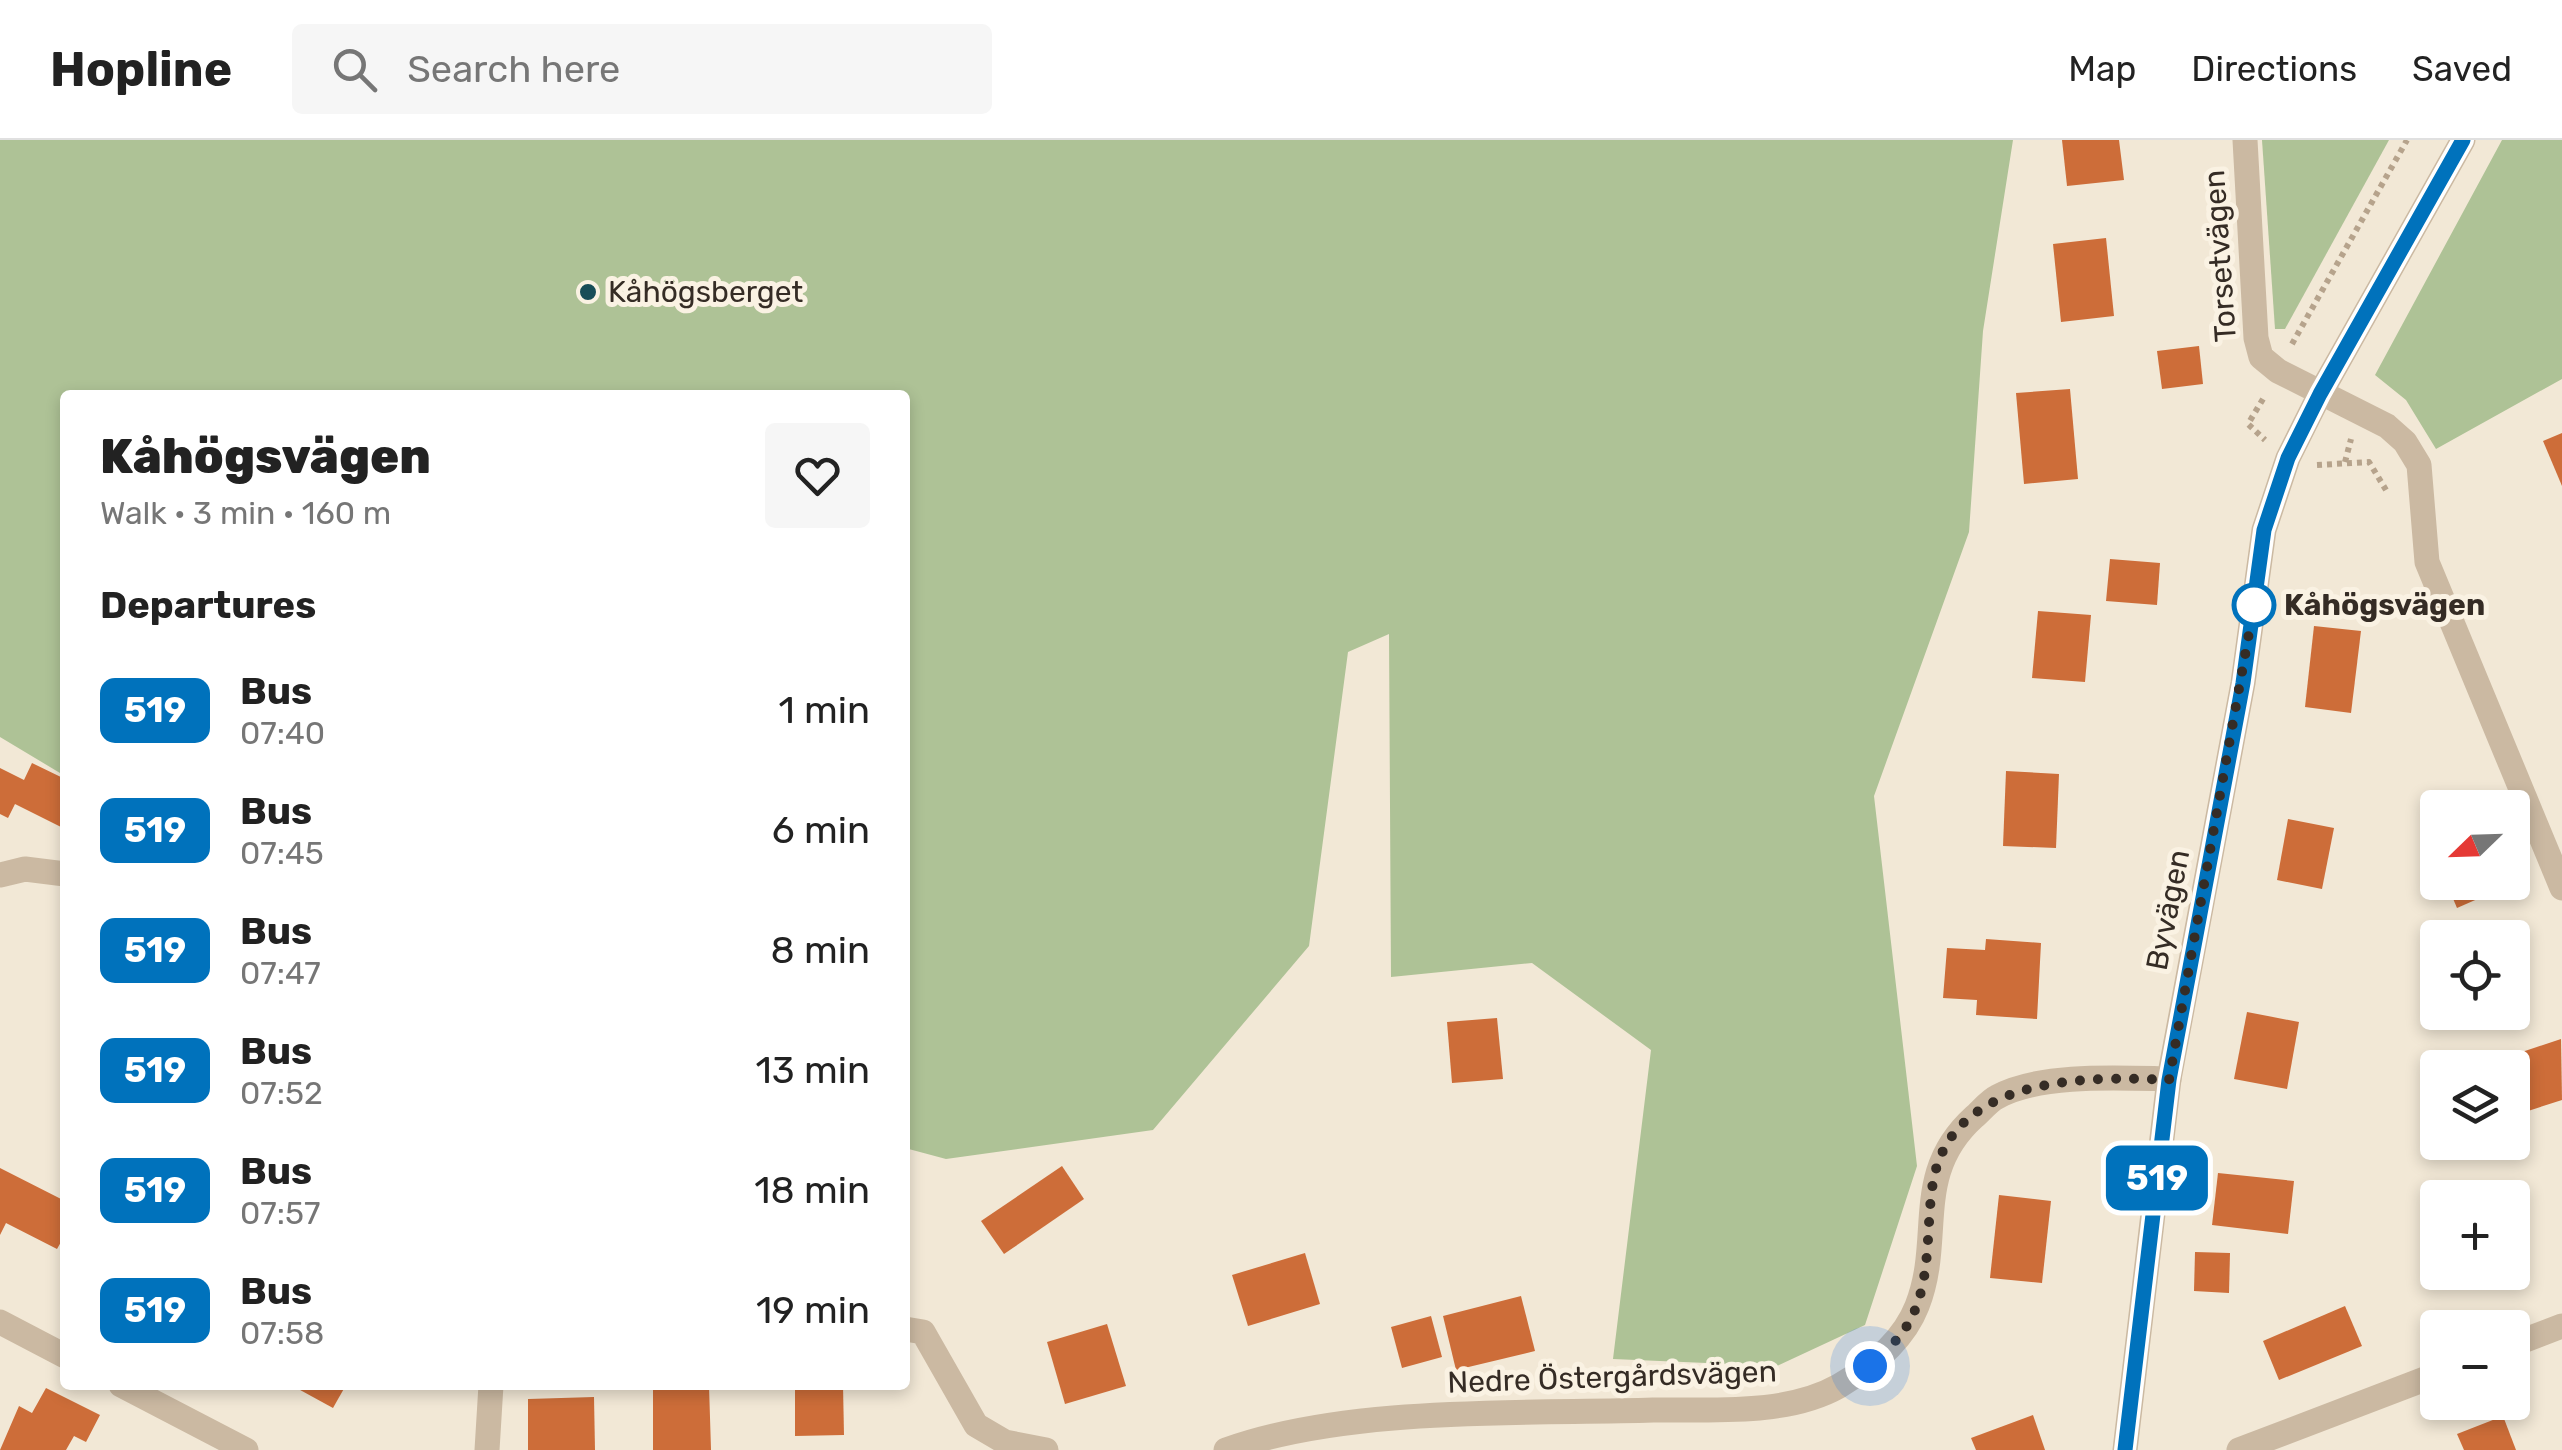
<!DOCTYPE html>
<meta charset="utf-8">
<style>
:root{--surface:#fff;--page:#f6f6f6;--text:#222;--muted:#767676;--line:#e0e0e0}
body{margin:0;font-family:Rubik,sans-serif;background:var(--page);color:var(--text);height:100vh;display:flex;flex-direction:column;font-size:38px;white-space:nowrap}
*{box-sizing:border-box;margin:0}
p{font-size:32px;color:var(--muted)}
.icon{flex:none;width:55px;height:55px;fill:none;stroke:currentColor;stroke-width:2;stroke-linecap:round;stroke-linejoin:round}
.map{position:relative;flex:1;overflow:hidden}
.sheet{position:absolute;left:60px;top:250px;width:850px;height:1000px;display:flex;flex-direction:column;background:var(--surface);border-radius:10px;box-shadow:0 5px 15px #0003}
.sheet>*{flex:none}
.badge{padding:0 20px;border-radius:15px;font-size:35px;line-height:65px}
.needle{width:65px;rotate:247deg}
.tools{position:absolute;left:2420px;top:650px;display:grid;gap:20px}
.tools a{display:grid;place-items:center;width:110px;height:110px;border-radius:10px;background:var(--surface);box-shadow:0 5px 15px #0003;font-size:50px}
.you{position:absolute;width:50px;height:50px;margin:-25px;border:8px solid #fff;border-radius:50%;background:#1a73e8;box-shadow:0 0 0 15px #1a73e833}
.map>.badge{position:absolute;translate:-50% -50%;box-shadow:0 0 0 5px #fff}
h2{padding:0 40px;font-size:38px;line-height:90px}
.round{display:grid;place-items:center;flex:none;width:105px;height:105px;border-radius:10px;background:var(--page)}
.head{display:flex;align-items:center;justify-content:space-between;height:170px;padding:0 40px}
h1{font-size:48px;font-weight:800;line-height:75px}
ul{padding:0;list-style:none}
li{display:flex;align-items:center;gap:30px;height:120px;padding:0 40px}
li div{flex:1}
li b{display:block;font-size:38px}
li em{font-style:normal}
li .badge{min-width:110px;font-weight:700;text-align:center}
header{display:flex;align-items:center;gap:60px;box-sizing:border-box;height:140px;padding:0 50px;background:var(--surface);border-bottom:2px solid var(--line)}
header strong{font-size:48px}
nav{display:flex;gap:55px;margin-inline-start:auto;font-size:35px}
.search{width:700px;height:90px;background:var(--page);display:flex;align-items:center;gap:25px;box-sizing:border-box;padding:0 35px;border-radius:10px;color:var(--muted);font-size:38px}
.map>svg:first-child{display:block}
.green{fill:#aec296}
.building{fill:#cd6d39}
.lines{fill:none;stroke-linecap:round;stroke-linejoin:round}
.path{stroke:#b6a38c;stroke-width:6;stroke-dasharray:5 5;stroke-linecap:butt}
.minor{stroke:#cbb9a2;stroke-width:25}
.line-casing{stroke:#fff;stroke-width:22}
.line{stroke:#0072bc;stroke-width:15}
.walk{stroke:#352c25;stroke-width:10;stroke-dasharray:0 18}
.poi-dot{fill:#184d58;stroke:#faf2e3;stroke-width:4}
.stop-dot{fill:#fff;stroke:#0072bc;stroke-width:5}
.labels{text-anchor:middle;stroke-width:10;stroke-linejoin:round;paint-order:stroke}
.street-label{font-size:30px;fill:#352c25;stroke:#faf2e3}
.poi-label{font-size:30px;fill:#352c25;stroke:#faf2e3;text-anchor:start}
.stop-label{font-size:30px;font-weight:bold;fill:#352c25;stroke:#faf2e3;text-anchor:start}
</style>
<header>
<strong>Hopline</strong>
<div class="search"><svg class="icon" aria-label="search" viewBox="0 0 24 24"><circle cx="10" cy="10" r="6"/><path d="M15 15l6 6"/></svg>Search here</div>
<nav><a>Map</a><a>Directions</a><a>Saved</a></nav>
</header>
<div class="map">
<svg width="2562" height="1310" viewBox="0 0 2562 1310">
<rect width="100%" height="100%" fill="#f2e8d6"/>
<!-- green -->
<g class="green">
<polygon points="0,0 2013,0 1983,191 1969,392 1874,656 1917,1026 1865,1185 1777,1226 1613,1219 1651,910 1532,823 1391,837 1389,494 1348,512 1309,806 1153,990 946,1019 905,1008 905,255 65,255 65,636 0,597"/>
<polygon points="2262,0 2389,0 2285,189 2275,189"/>
<polygon points="2502,0 2562,0 2562,239 2436,309 2406,260 2375,235"/>
</g>
<!-- building -->
<g class="building">
<polygon points="2062,0 2119,0 2124,40 2067,46"/>
<polygon points="2106,98 2114,176 2061,182 2053,104"/>
<polygon points="2199,206 2203,244 2162,249 2157,211"/>
<polygon points="2070,249 2078,339 2024,344 2016,253"/>
<polygon points="2562,293 2562,346 2543,301"/>
<polygon points="2110,419 2160,423 2157,465 2106,461"/>
<polygon points="2038,471 2091,475 2085,542 2032,538"/>
<polygon points="2314,486 2361,491 2351,573 2305,567"/>
<polygon points="32,623 65,639 65,689 15,664 8,678 0,674 0,628 24,640"/>
<polygon points="2006,631 2059,634 2056,708 2003,706"/>
<polygon points="2288,679 2334,688 2322,749 2277,740"/>
<polygon points="2438,696 2438,723 2428,700"/>
<polygon points="2446,742 2495,742 2498,750 2457,768"/>
<polygon points="1986,799 2041,803 2037,879 1976,875 1977,860 1943,858 1947,808 1985,810"/>
<polygon points="2247,872 2299,882 2287,949 2234,939"/>
<polygon points="1497,878 1503,939 1452,943 1447,882"/>
<polygon points="2561,899 2562,960 2528,971 2510,916"/>
<polygon points="1062,1026 1084,1059 1004,1114 981,1081"/>
<polygon points="0,1028 65,1061 65,1095 57,1109 6,1083 0,1095"/>
<polygon points="2218,1033 2294,1041 2288,1094 2212,1085"/>
<polygon points="1999,1055 2051,1061 2042,1143 1990,1138"/>
<polygon points="2195,1112 2230,1113 2229,1153 2194,1151"/>
<polygon points="1305,1113 1320,1164 1248,1186 1232,1135"/>
<polygon points="1521,1156 1535,1211 1456,1230 1443,1176"/>
<polygon points="2345,1166 2362,1206 2279,1240 2263,1201"/>
<polygon points="1431,1176 1442,1217 1402,1228 1391,1187"/>
<polygon points="1107,1184 1126,1246 1065,1264 1047,1202"/>
<polygon points="291,1245 346,1245 333,1268"/>
<polygon points="653,1245 709,1245 711,1310 653,1310"/>
<polygon points="795,1245 843,1245 844,1295 795,1296"/>
<polygon points="46,1248 100,1275 86,1302 74,1296 66,1310 0,1310 19,1266 32,1273"/>
<polygon points="594,1257 595,1310 528,1310 528,1259"/>
<polygon points="2033,1275 2045,1310 1976,1310 1971,1298"/>
<polygon points="2503,1276 2516,1310 2464,1310 2457,1294"/>
</g>
<g class="lines">
<!-- path -->
<g class="path">
<polyline points="2292,204 2407,0"/>
<polyline points="2263,259 2248,284 2265,300"/>
<polyline points="2345,322 2351,299"/>
<polyline points="2317,325 2369,322 2386,350"/>
</g>
<!-- minor -->
<g class="minor">
<polyline points="2245,0 2256,198 2261,217 2278,231 2387,286 2405,302 2419,325 2427,422 2562,748"/>
<polyline points="0,735 25,729 65,734"/>
<polyline points="0,1182 65,1216"/>
<polyline points="905,1189 923,1192 976,1285 1005,1302 1046,1310"/>
<polyline points="2512,1205 2562,1186"/>
<polyline points="121,1245 246,1310"/>
<polyline points="487,1310 491,1245"/>
<path d="M1226,1310C1348,1266 1523,1274 1653,1270C1712,1269 1786,1276 1839,1246C1871,1227 1903,1202 1917,1166C1944,1098 1911,1034 1974,977C1981,971 1989,961 1997,957C2040,933 2121,938 2169,939"/>
<polyline points="2125,1310 2169,939 2243,543 2264,390 2288,318 2320,254 2463,0"/>
<polyline points="2239,1310 2438,1234"/>
</g>
</g>
<g class="lines">
<defs>
<polyline id="line" points="2125,1310 2169,940 2243,543 2264,390 2288,318 2320,254 2463,0"/>
</defs>
<!-- line casing -->
<use href="#line" class="line-casing"/>
<!-- line -->
<use href="#line" class="line"/>
<!-- walk -->
<path class="walk" d="M1870,1226C1880,1216 1893,1205 1902,1193C1935,1149 1924,1087 1934,1037C1956,935 2089,936 2169,940L2254,465"/>
</g>
<!-- markers -->
<circle class="poi-dot" cx="588" cy="152" r="10"/>
<circle class="stop-dot" cx="2254" cy="465" r="20"/>
<g class="labels">
<!-- street labels -->
<g class="street-label">
<text transform="translate(2220 116) rotate(-94)" y="10">Torsetvägen</text>
<text transform="translate(2168 770) rotate(-79)" y="10">Byvägen</text>
<text transform="translate(1612 1237) rotate(-2)" y="10">Nedre Östergårdsvägen</text>
</g>
<!-- poi labels -->
<g class="poi-label">
<text x="608" y="162">Kåhögsberget</text>
</g>
<!-- stop labels -->
<g class="stop-label">
<text x="2284" y="475">Kåhögsvägen</text>
</g>
</g>
</svg>
<div class="tools">
<a><svg class="needle" viewBox="-14 -14 28 28"><path d="M0-13l5 13h-10z" fill="#e53935"/><path d="M0 13l5-13h-10z" fill="#767676"/></svg></a>
<a><svg class="icon" aria-label="locate" viewBox="0 0 24 24"><circle cx="12" cy="12" r="6"/><path d="M12 2v4M12 18v4M2 12h4M18 12h4"/></svg></a>
<a><svg class="icon" aria-label="layers" viewBox="0 0 24 24"><path d="M12 4l9 5-9 5-9-5zM3 14l9 5 9-5"/></svg></a>
<a>+</a>
<a>−</a>
</div>
<div class="you" style="left:1870px;top:1226px"></div>
<b class="badge" style="left:2157px;top:1038px;background:#0072bc;color:#fff">519</b>
<section class="sheet">
<div class="head"><div><h1>Kåhögsvägen</h1><p>Walk · 3 min · 160 m</p></div><a class="round"><svg class="icon" aria-label="heart" viewBox="0 0 24 24"><path d="M12 20l-8-8c-3-5 5-10 8-4 3-6 11-1 8 4z"/></svg></a></div>
<h2>Departures</h2>
<ul>
<li><span class="badge" style="background:#0072bc;color:#fff">519</span><div><b>Bus</b><p>07:40</p></div><em>1 min</em></li>
<li><span class="badge" style="background:#0072bc;color:#fff">519</span><div><b>Bus</b><p>07:45</p></div><em>6 min</em></li>
<li><span class="badge" style="background:#0072bc;color:#fff">519</span><div><b>Bus</b><p>07:47</p></div><em>8 min</em></li>
<li><span class="badge" style="background:#0072bc;color:#fff">519</span><div><b>Bus</b><p>07:52</p></div><em>13 min</em></li>
<li><span class="badge" style="background:#0072bc;color:#fff">519</span><div><b>Bus</b><p>07:57</p></div><em>18 min</em></li>
<li><span class="badge" style="background:#0072bc;color:#fff">519</span><div><b>Bus</b><p>07:58</p></div><em>19 min</em></li>
</ul>
</section>
</div>
